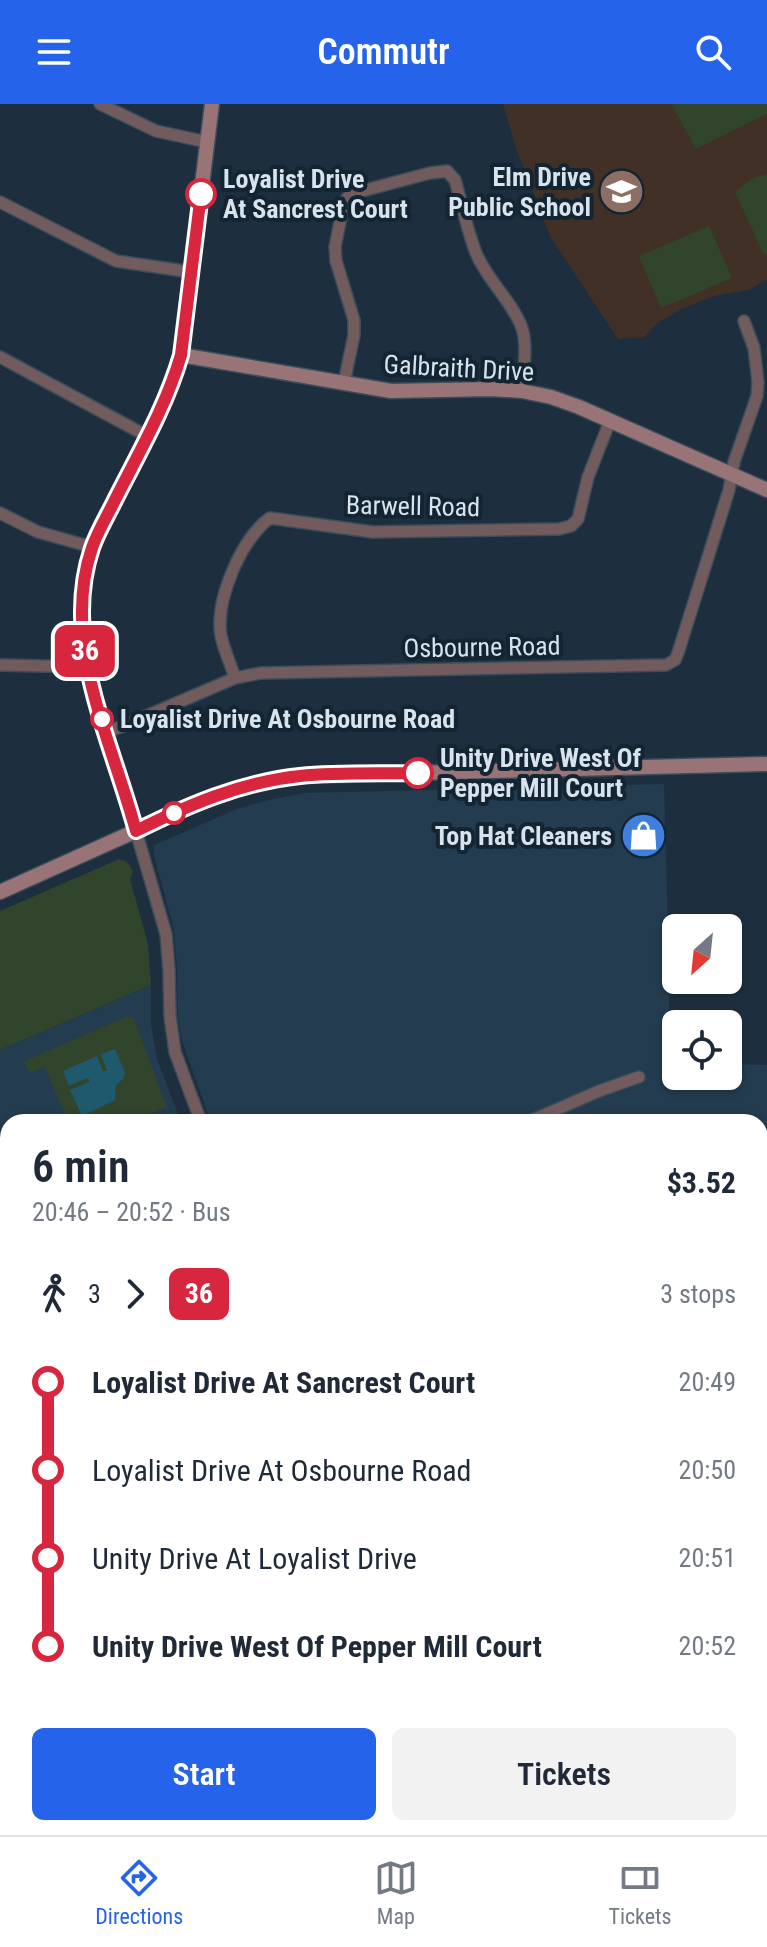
<!DOCTYPE html>
<meta charset="utf-8">
<style>
:root{--surface:#fff;--page:#f2f2f3;--text:#1f2937;--muted:#747a83;--line:#e0e1e3;--accent:#2563eb}
body{margin:0;font-family:"Roboto Condensed",sans-serif;background:var(--page);color:var(--text);height:100vh;display:flex;flex-direction:column;font-size:30px;white-space:nowrap}
*{box-sizing:border-box;margin:0}
p{font-size:26px;color:var(--muted)}
.icon{flex:none;width:44px;height:44px;fill:none;stroke:currentColor;stroke-width:2;stroke-linecap:round;stroke-linejoin:round}
.map{position:relative;flex:1;overflow:hidden}
.panel{position:absolute;left:0px;top:1010px;width:768px;height:722px;display:flex;flex-direction:column;background:var(--surface);border-radius:24px 24px 0 0;box-shadow:0 2px 6px #0004}
.panel>*{flex:none}
.badge{padding:0 16px;border-radius:12px;font-size:28px;line-height:52px}
.needle{width:52px;rotate:207deg}
.controls{position:absolute;left:662px;top:810px;display:grid;gap:16px}
.controls a{display:grid;place-items:center;width:80px;height:80px;border-radius:12px;background:var(--surface);box-shadow:0 2px 6px #0004;font-size:40px}
.map>.badge{position:absolute;translate:-50% -50%;box-shadow:0 0 0 4px #fff}
.legs{display:flex;align-items:center;gap:12px;height:88px;padding:0 32px;font-size:26px}
.legs p{margin-inline-start:auto}
.headline{display:flex;align-items:center;justify-content:space-between;height:136px;padding:0 32px}
h1{font-size:44px;font-weight:600;line-height:60px}
.action{display:flex;gap:16px;margin-top:auto;padding:16px 32px}
.action a{flex:1;height:92px;border-radius:12px;background:var(--accent);color:#fff;font-size:32px;font-weight:600;line-height:92px;text-align:center}
.action a+a{background:var(--page);color:var(--text)}
ul{padding:0 32px;list-style:none}
li{display:flex;align-items:center;gap:28px;height:88px;font-size:30px}
li i{display:grid;place-items:center;width:12px;height:100%;margin:0 10px;background:currentColor}
li i::after{content:'';width:20px;height:20px;margin:-10px;border:6px solid;border-radius:50%;background:var(--surface)}
li p{margin-inline-start:auto}
li:first-child i{background:linear-gradient(#0000 50%,currentColor 0)}
li:last-child i{background:linear-gradient(currentColor 50%,#0000 0)}
header{display:flex;justify-content:space-between;align-items:center;height:104px;padding:0 32px;background:var(--accent);color:#fff;font-size:36px;font-weight:600}
.tabs{display:flex;justify-content:space-around;align-items:center;height:112px;border-top:2px solid var(--line);background:var(--surface);font-size:22px;color:var(--muted)}
.tabs a{display:grid;justify-items:center;gap:4px}
.tabs .current{color:var(--accent)}
.map>svg:first-child{display:block}
.built{fill:#243c4f}
.education{fill:#413026}
.green{fill:#31442c}
.water{fill:#1f596e}
.lines{fill:none;stroke-linecap:round;stroke-linejoin:round}
.street-casing{stroke:#3b4c5a;stroke-width:14}
.secondary-casing{stroke:#3b4c5a;stroke-width:17}
.highway-casing{stroke:#3b4c5a;stroke-width:23}
.street{stroke:#725b5d;stroke-width:11}
.secondary{stroke:#987477;stroke-width:14}
.highway{stroke:#d1989e;stroke-width:20}
.line-1-casing{stroke:#fff;stroke-width:18}
.line-1{stroke:#d7263d;stroke-width:12}
.stop-1-dot{fill:#fff;stroke:#d7263d;stroke-width:4}
.labels{text-anchor:middle;stroke-width:8;stroke-linejoin:round;paint-order:stroke}
.poi-label{font-size:26px;font-weight:bold;fill:#d8e3ed;stroke:#132533;text-anchor:end}
.stop-label{font-size:26px;font-weight:bold;fill:#d8e3ed;stroke:#132533;text-anchor:start}
.street-label{font-size:26px;fill:#d8e3ed;stroke:#132533}
</style>
<header><svg class="icon" aria-label="menu" viewBox="0 0 24 24"><path d="M4 6h16M4 12h16M4 18h16"/></svg>Commutr<svg class="icon" aria-label="search" viewBox="0 0 24 24"><circle cx="10" cy="10" r="6"/><path d="M15 15l6 6"/></svg></header>
<div class="map">
<svg width="767" height="1731" viewBox="0 0 767 1731">
<rect width="100%" height="100%" fill="#1d2f3e"/>
<!-- built -->
<g class="built">
<polygon points="664,680 668,827 670,962 676,962 676,972 728,972 728,960 767,961 767,1173 760,1176 760,1018 211,1018 182,937 178,915 177,865 174,826 154,752 154,741 237,705 268,696 306,689"/>
<polygon points="151,881 151,921 157,955 181,1018 8,1018 8,1268 0,1269 0,946"/>
</g>
<!-- education -->
<polygon class="education" points="503,0 671,0 696,45 767,10 767,176 748,186 714,192 681,205 656,220 645,233 618,235 550,132 516,44"/>
<!-- green -->
<g class="green">
<polygon points="671,0 767,0 767,10 696,45"/>
<path d="M767,71V151L763,149L735,88C745,79 754,72 767,71Z"/>
<polygon points="709,122 732,174 661,204 639,152"/>
<path d="M117,756C125,754 131,761 133,768L130,775L148,840L151,881L0,946V807Z"/>
<polygon points="128,912 134,915 167,1003 131,1018 68,1018 45,963 29,969 24,957"/>
<polygon points="767,1173 767,1274 760,1276 760,1176"/>
<polygon points="8,1268 8,1326 0,1329 0,1269"/>
<polygon points="8,1349 7,1468 4,1469 0,1458 0,1351"/>
<polygon points="767,1396 767,1523 760,1526 760,1399"/>
<polygon points="767,1569 767,1652 760,1655 760,1572"/>
<polygon points="0,1688 2,1691 8,1688 8,1724 34,1724 35,1731 0,1731"/>
<polygon points="132,1724 256,1724 259,1731 130,1731"/>
<polygon points="451,1724 455,1724 458,1729 470,1724 516,1724 498,1731 454,1731"/>
<polygon points="553,1724 592,1724 575,1731 538,1731"/>
</g>
<!-- water -->
<polygon class="water" points="115,945 125,969 123,975 116,981 115,996 82,1012 70,986 89,978 89,975 87,974 69,982 63,967 97,952 103,967 107,967 101,950"/>
<g class="lines">
<defs>
<g id="street">
<polyline points="100,0 156,27 207,38"/>
<polyline points="0,98 116,157 191,168"/>
<polyline points="0,253 147,332"/>
<path d="M344,279L354,231V216L336,157L335,143L344,98L349,92L358,88L430,69L447,67L455,76C462,100 467,126 476,149C487,176 512,197 522,224C528,243 523,267 522,287"/>
<polyline points="0,409 38,428 92,443"/>
<polyline points="0,561 86,563"/>
<path d="M235,574C231,561 224,546 221,532C215,496 241,435 270,414L373,428L559,425L571,422L578,415L588,373L610,317"/>
<polyline points="106,628 123,622 235,574 261,569 666,561 675,556 678,549 729,386 734,358 757,292 758,278 754,244 744,217"/>
<polyline points="136,727 166,830 169,866 170,912 175,948 201,1018"/>
<polyline points="528,1018 599,987 639,973"/>
</g>
<g id="secondary">
<polyline points="181,251 391,287 491,285 522,287 551,293 579,303 767,386"/>
<polyline points="136,727 86,563 82,503 84,477 92,443 162,302 181,251 212,0"/>
<polyline points="0,788 209,694 230,686 298,672 767,660"/>
<polyline points="0,1500 8,1525"/>
<polyline points="0,1565 8,1590"/>
<polyline points="73,1724 76,1731"/>
</g>
<g id="highway">
<polyline points="760,1285 767,1283"/>
<polyline points="760,1303 767,1300"/>
<polyline points="760,1334 767,1331"/>
<polyline points="0,1338 8,1335"/>
<polyline points="760,1364 767,1361"/>
<polyline points="760,1388 767,1385"/>
<polyline points="0,1618 8,1614"/>
<polyline points="0,1657 8,1653"/>
<polyline points="0,1681 8,1677"/>
<polyline points="44,1724 45,1731"/>
<polyline points="121,1731 123,1724"/>
</g>
</defs>
<!-- street casing -->
<use href="#street" class="street-casing"/>
<!-- secondary casing -->
<use href="#secondary" class="secondary-casing"/>
<!-- highway casing -->
<use href="#highway" class="highway-casing"/>
<!-- street -->
<use href="#street" class="street"/>
<!-- secondary -->
<use href="#secondary" class="secondary"/>
<!-- highway -->
<use href="#highway" class="highway"/>
</g>
<g class="lines">
<defs>
<path id="line-1" d="M201,90L181,251C166,303 137,352 113,400C106,414 97,429 92,444C60,538 112,637 136,727C188,701 242,678 300,672C339,668 379,670 418,669"/>
</defs>
<!-- line-1 casing -->
<use href="#line-1" class="line-1-casing"/>
<!-- line-1 -->
<use href="#line-1" class="line-1"/>
</g>
<!-- icons -->
<defs>
<symbol id="school-disc" viewBox="-11 -11 22 22"><circle r="9.5" fill="#8d6e63" stroke="#132533"/><path d="M0-5L7-2L0 1L-7-2ZM-4 1L0 2.5L4 1V4Q0 6-4 4Z" fill="#fff"/></symbol>
<symbol id="shop-disc" viewBox="-11 -11 22 22"><circle r="9.5" fill="#3f7fe0" stroke="#132533"/><path d="M-5-2.5h2.3a2.7 3.5 0 0 1 5.4 0H5L5.5 6h-11ZM-1.5-2.5h3a1.5 2.3 0 0 0-3 0Z" fill="#fff"/></symbol>
</defs>
<g fill-rule="evenodd">
<use href="#school-disc" x="596" y="62" width="51" height="51"/>
<use href="#shop-disc" x="618" y="706" width="51" height="51"/>
</g>
<!-- markers -->
<g class="stop-1-dot">
<circle cx="201" cy="90" r="14"/>
<circle cx="102" cy="615" r="10"/>
<circle cx="418" cy="669" r="14"/>
<circle cx="174" cy="709" r="10"/>
</g>
<g class="labels">
<!-- poi labels -->
<g class="poi-label">
<text x="591" y="82">Elm Drive<tspan x="591" dy="30">Public School</tspan></text>
<text x="612" y="741">Top Hat Cleaners</text>
</g>
<!-- stop labels -->
<g class="stop-label">
<text x="223" y="84">Loyalist Drive<tspan x="223" dy="30">At Sancrest Court</tspan></text>
<text x="120" y="624">Loyalist Drive At Osbourne Road</text>
<text x="440" y="663">Unity Drive West Of<tspan x="440" dy="30">Pepper Mill Court</tspan></text>
</g>
<!-- street labels -->
<g class="street-label">
<text transform="translate(459 264) rotate(3)" y="9">Galbraith Drive</text>
<text transform="translate(413 402) rotate(1)" y="9">Barwell Road</text>
<text transform="translate(482 543) rotate(-1)" y="9">Osbourne Road</text>
</g>
</g>
</svg>
<div class="controls">
<a><svg class="needle" viewBox="-14 -14 28 28"><path d="M0-13l5 13h-10z" fill="#e53935"/><path d="M0 13l5-13h-10z" fill="#747a83"/></svg></a>
<a><svg class="icon" aria-label="locate" viewBox="0 0 24 24"><circle cx="12" cy="12" r="6"/><path d="M12 2v4M12 18v4M2 12h4M18 12h4"/></svg></a>
</div>
<b class="badge" style="left:85px;top:547px;background:#d7263d;color:#fff">36</b>
<section class="panel">
<div class="headline"><div><h1>6 min</h1><p>20:46 – 20:52 · Bus</p></div><b>$3.52</b></div>
<div class="legs"><svg class="icon" aria-label="walk" viewBox="0 0 24 24"><circle cx="13" cy="4" r="2"/><path d="M13 8l-2 6 4 7M11 14l-3 7M7 12l3-4h3l4 4"/></svg>3<svg class="icon" aria-label="forward" viewBox="0 0 24 24"><path d="M9 5l7 7-7 7"/></svg><b class="badge" style="background:#d7263d;color:#fff">36</b><p>3 stops</p></div>
<ul>
<li><i style="color:#d7263d"></i><b>Loyalist Drive At Sancrest Court</b><p>20:49</p></li>
<li><i style="color:#d7263d"></i><span>Loyalist Drive At Osbourne Road</span><p>20:50</p></li>
<li><i style="color:#d7263d"></i><span>Unity Drive At Loyalist Drive</span><p>20:51</p></li>
<li><i style="color:#d7263d"></i><b>Unity Drive West Of Pepper Mill Court</b><p>20:52</p></li>
</ul>
<div class="action"><a>Start</a><a>Tickets</a></div>
</section>
</div>
<nav class="tabs">
<a class="current"><svg class="icon" aria-label="directions" viewBox="0 0 24 24"><path d="M12 3l9 9-9 9-9-9zM9 14v-3h6M13 9l2 2-2 2"/></svg>Directions</a>
<a><svg class="icon" aria-label="map" viewBox="0 0 24 24"><path d="M3 6l6-2 6 2 6-2v14l-6 2-6-2-6 2zM9 4v14M15 6v14"/></svg>Map</a>
<a><svg class="icon" aria-label="tickets" viewBox="0 0 24 24"><path d="M3 7h18v10H3zM15 7v10"/></svg>Tickets</a>
</nav>
